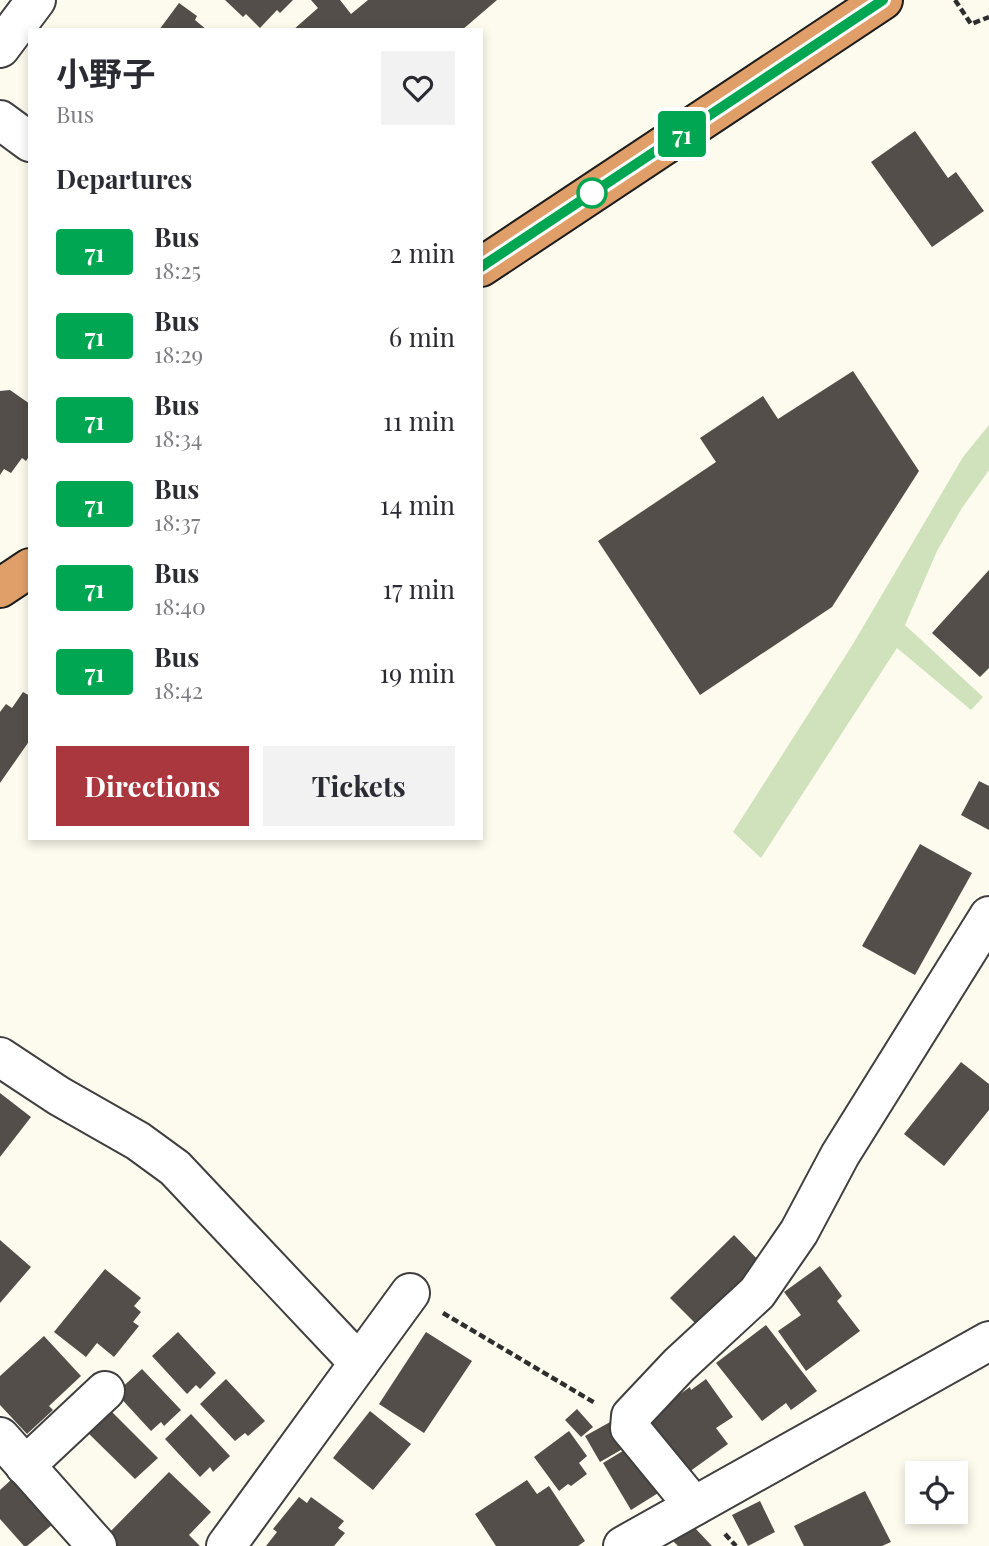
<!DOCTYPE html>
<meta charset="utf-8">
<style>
:root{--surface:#fff;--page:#f2f2f3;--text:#2b2b33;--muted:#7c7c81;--accent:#a9373d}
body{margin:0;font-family:"Playfair Display","Noto Sans JP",serif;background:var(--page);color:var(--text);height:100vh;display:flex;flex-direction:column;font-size:26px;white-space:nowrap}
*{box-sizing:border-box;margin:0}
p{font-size:23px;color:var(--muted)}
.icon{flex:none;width:38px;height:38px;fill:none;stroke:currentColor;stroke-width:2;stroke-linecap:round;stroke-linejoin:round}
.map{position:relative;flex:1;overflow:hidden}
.drawer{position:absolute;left:28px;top:28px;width:455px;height:812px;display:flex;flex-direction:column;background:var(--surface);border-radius:0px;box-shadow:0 4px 10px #0003}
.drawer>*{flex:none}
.badge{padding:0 14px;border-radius:5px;font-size:24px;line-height:46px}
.tools{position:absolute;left:905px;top:1461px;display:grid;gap:14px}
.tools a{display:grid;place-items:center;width:63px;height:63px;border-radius:0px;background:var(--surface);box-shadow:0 4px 10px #0003;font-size:35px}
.map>.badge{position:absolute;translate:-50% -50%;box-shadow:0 0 0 4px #fff}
h2{padding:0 28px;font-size:26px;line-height:63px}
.round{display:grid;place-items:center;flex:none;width:74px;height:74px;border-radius:0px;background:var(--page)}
.overview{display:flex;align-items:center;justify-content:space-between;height:119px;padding:0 28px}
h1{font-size:33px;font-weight:700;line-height:52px}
.button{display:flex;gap:14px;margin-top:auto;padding:14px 28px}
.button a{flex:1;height:80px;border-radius:0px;background:var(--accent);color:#fff;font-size:28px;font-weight:700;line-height:80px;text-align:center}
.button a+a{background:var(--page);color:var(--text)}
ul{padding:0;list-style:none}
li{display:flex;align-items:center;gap:21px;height:84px;padding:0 28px}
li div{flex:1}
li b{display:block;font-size:26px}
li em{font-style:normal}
li .badge{min-width:77px;font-weight:700;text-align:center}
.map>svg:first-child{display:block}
.green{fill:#d0e2bc}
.building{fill:#534e4a}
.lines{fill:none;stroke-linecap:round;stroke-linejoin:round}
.minor-casing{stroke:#3f3f3f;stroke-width:42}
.highway-casing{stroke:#1d1d1d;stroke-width:42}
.path{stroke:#2e2e2e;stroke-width:4.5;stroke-dasharray:7 3.5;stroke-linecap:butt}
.minor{stroke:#fff;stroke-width:38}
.highway{stroke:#e09f68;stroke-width:38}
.line-casing{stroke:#fff;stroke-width:16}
.line{stroke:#00a651;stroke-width:10}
.stop-dot{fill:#fff;stroke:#00a651;stroke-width:3.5}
</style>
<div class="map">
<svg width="989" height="1546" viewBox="0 0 989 1546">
<rect width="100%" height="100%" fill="#fdfaee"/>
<!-- green -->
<polygon class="green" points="989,425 989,470 962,508 937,551 905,625 983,697 971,710 897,648 761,858 733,832 853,644 963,457"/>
<!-- building -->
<g class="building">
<polygon points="225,0 293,0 280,13 277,10 260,28 246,14 243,17"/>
<polygon points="311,0 340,0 351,14 368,0 497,0 462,30 293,30 318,8"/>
<polygon points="179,3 197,16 195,20 207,30 159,30"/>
<polygon points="915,131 948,178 956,172 984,211 932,247 871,162"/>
<polygon points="853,371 919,471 832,607 700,695 598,541 716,462 700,438 763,396 778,419"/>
<polygon points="10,390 30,404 30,455 26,461 22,458 11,473 4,469 0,475 0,391"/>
<polygon points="989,570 989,668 980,677 932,633"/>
<polygon points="23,692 30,696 30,740 0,783 0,712 6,704 12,708"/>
<polygon points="979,781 989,786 989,830 961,815"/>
<polygon points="920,844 972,873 915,975 862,946"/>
<polygon points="961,1062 989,1084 989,1110 944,1166 904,1134"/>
<polygon points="0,1093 31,1117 0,1157"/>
<polygon points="734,1235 768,1270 705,1333 670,1298"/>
<polygon points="0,1240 31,1267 0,1303"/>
<polygon points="820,1266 842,1296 837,1301 860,1331 806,1371 778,1331 801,1315 784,1292"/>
<polygon points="105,1269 141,1298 134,1306 141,1312 133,1322 139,1326 114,1357 97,1343 86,1357 54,1332"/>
<polygon points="766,1325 817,1391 791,1410 786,1403 762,1421 716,1363"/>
<polygon points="178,1332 216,1373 200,1389 196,1385 187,1394 152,1356"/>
<polygon points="426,1332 472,1361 424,1433 379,1404"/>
<polygon points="44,1336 81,1376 49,1406 53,1410 27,1434 0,1405 0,1376"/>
<polygon points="142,1369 181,1410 164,1426 161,1422 151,1431 116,1393"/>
<polygon points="226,1379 265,1421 248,1436 245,1433 235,1441 200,1404"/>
<polygon points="706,1379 733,1417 716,1428 728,1444 682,1477 642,1421 690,1387 691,1390"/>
<polygon points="108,1408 158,1458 135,1479 85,1430"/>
<polygon points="577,1409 593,1427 581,1437 565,1420"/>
<polygon points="370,1411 411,1444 373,1490 333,1458"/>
<polygon points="191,1414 230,1456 213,1472 210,1467 200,1477 165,1439"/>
<polygon points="612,1421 626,1447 600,1462 585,1436"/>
<polygon points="569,1431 587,1456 579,1463 587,1474 571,1486 568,1484 559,1491 534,1457"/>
<polygon points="636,1443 663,1490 631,1510 603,1463"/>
<polygon points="169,1472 211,1512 189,1535 200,1546 114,1546 105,1537"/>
<polygon points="12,1479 53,1524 27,1546 24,1546 0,1519 0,1490"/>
<polygon points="527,1480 537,1494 549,1486 585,1541 578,1546 496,1546 475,1514"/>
<polygon points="865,1491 891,1542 882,1546 804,1546 794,1526"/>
<polygon points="299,1497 307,1503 311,1497 344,1521 338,1528 345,1533 334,1546 266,1546 277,1532 273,1529"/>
<polygon points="760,1501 775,1532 748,1546 732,1515"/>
<polygon points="686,1528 695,1528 712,1546 678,1546 672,1540"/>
</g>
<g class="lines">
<defs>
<g id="minor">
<polyline points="0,48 36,0"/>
<polyline points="0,120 30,142"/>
<polyline points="0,1057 59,1096 138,1141 175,1168 359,1363 226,1546"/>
<polyline points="359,1363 410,1293"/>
<polyline points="0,1437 97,1546"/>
<polyline points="25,1466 105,1391"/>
<polyline points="694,1506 630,1428 631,1416 679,1365 757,1293 799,1232 840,1155 989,916"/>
<polyline points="623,1546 989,1341"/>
</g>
<g id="highway">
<polyline points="481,267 883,0"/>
<polyline points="0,588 30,568"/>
</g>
</defs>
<!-- minor casing -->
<use href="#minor" class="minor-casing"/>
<!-- highway casing -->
<use href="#highway" class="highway-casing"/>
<!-- path -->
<g class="path">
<polyline points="955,0 971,24 989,17"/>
<polyline points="443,1313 595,1403"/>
<polyline points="725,1534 736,1546"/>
</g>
<!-- minor -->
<use href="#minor" class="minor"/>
<!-- highway -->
<use href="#highway" class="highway"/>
</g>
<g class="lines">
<defs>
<polyline id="line" points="481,267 883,0"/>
</defs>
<!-- line casing -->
<use href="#line" class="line-casing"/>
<!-- line -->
<use href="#line" class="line"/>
</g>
<!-- markers -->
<circle class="stop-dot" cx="592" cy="193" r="14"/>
</svg>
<div class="tools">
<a><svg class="icon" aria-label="locate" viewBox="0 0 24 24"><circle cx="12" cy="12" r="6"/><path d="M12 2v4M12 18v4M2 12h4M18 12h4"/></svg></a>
</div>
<b class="badge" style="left:682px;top:134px;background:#00a651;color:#fff">71</b>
<section class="drawer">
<div class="overview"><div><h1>小野子</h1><p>Bus</p></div><a class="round"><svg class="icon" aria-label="heart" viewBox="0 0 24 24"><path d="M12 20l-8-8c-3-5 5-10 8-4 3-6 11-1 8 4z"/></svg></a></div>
<h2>Departures</h2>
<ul>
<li><span class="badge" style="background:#00a651;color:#fff">71</span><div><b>Bus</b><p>18:25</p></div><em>2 min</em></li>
<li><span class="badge" style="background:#00a651;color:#fff">71</span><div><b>Bus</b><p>18:29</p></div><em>6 min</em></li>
<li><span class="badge" style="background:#00a651;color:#fff">71</span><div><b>Bus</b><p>18:34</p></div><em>11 min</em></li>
<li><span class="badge" style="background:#00a651;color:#fff">71</span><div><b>Bus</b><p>18:37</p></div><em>14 min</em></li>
<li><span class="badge" style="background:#00a651;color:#fff">71</span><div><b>Bus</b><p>18:40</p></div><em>17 min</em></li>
<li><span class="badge" style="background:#00a651;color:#fff">71</span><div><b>Bus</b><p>18:42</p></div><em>19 min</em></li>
</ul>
<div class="button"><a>Directions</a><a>Tickets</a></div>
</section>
</div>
